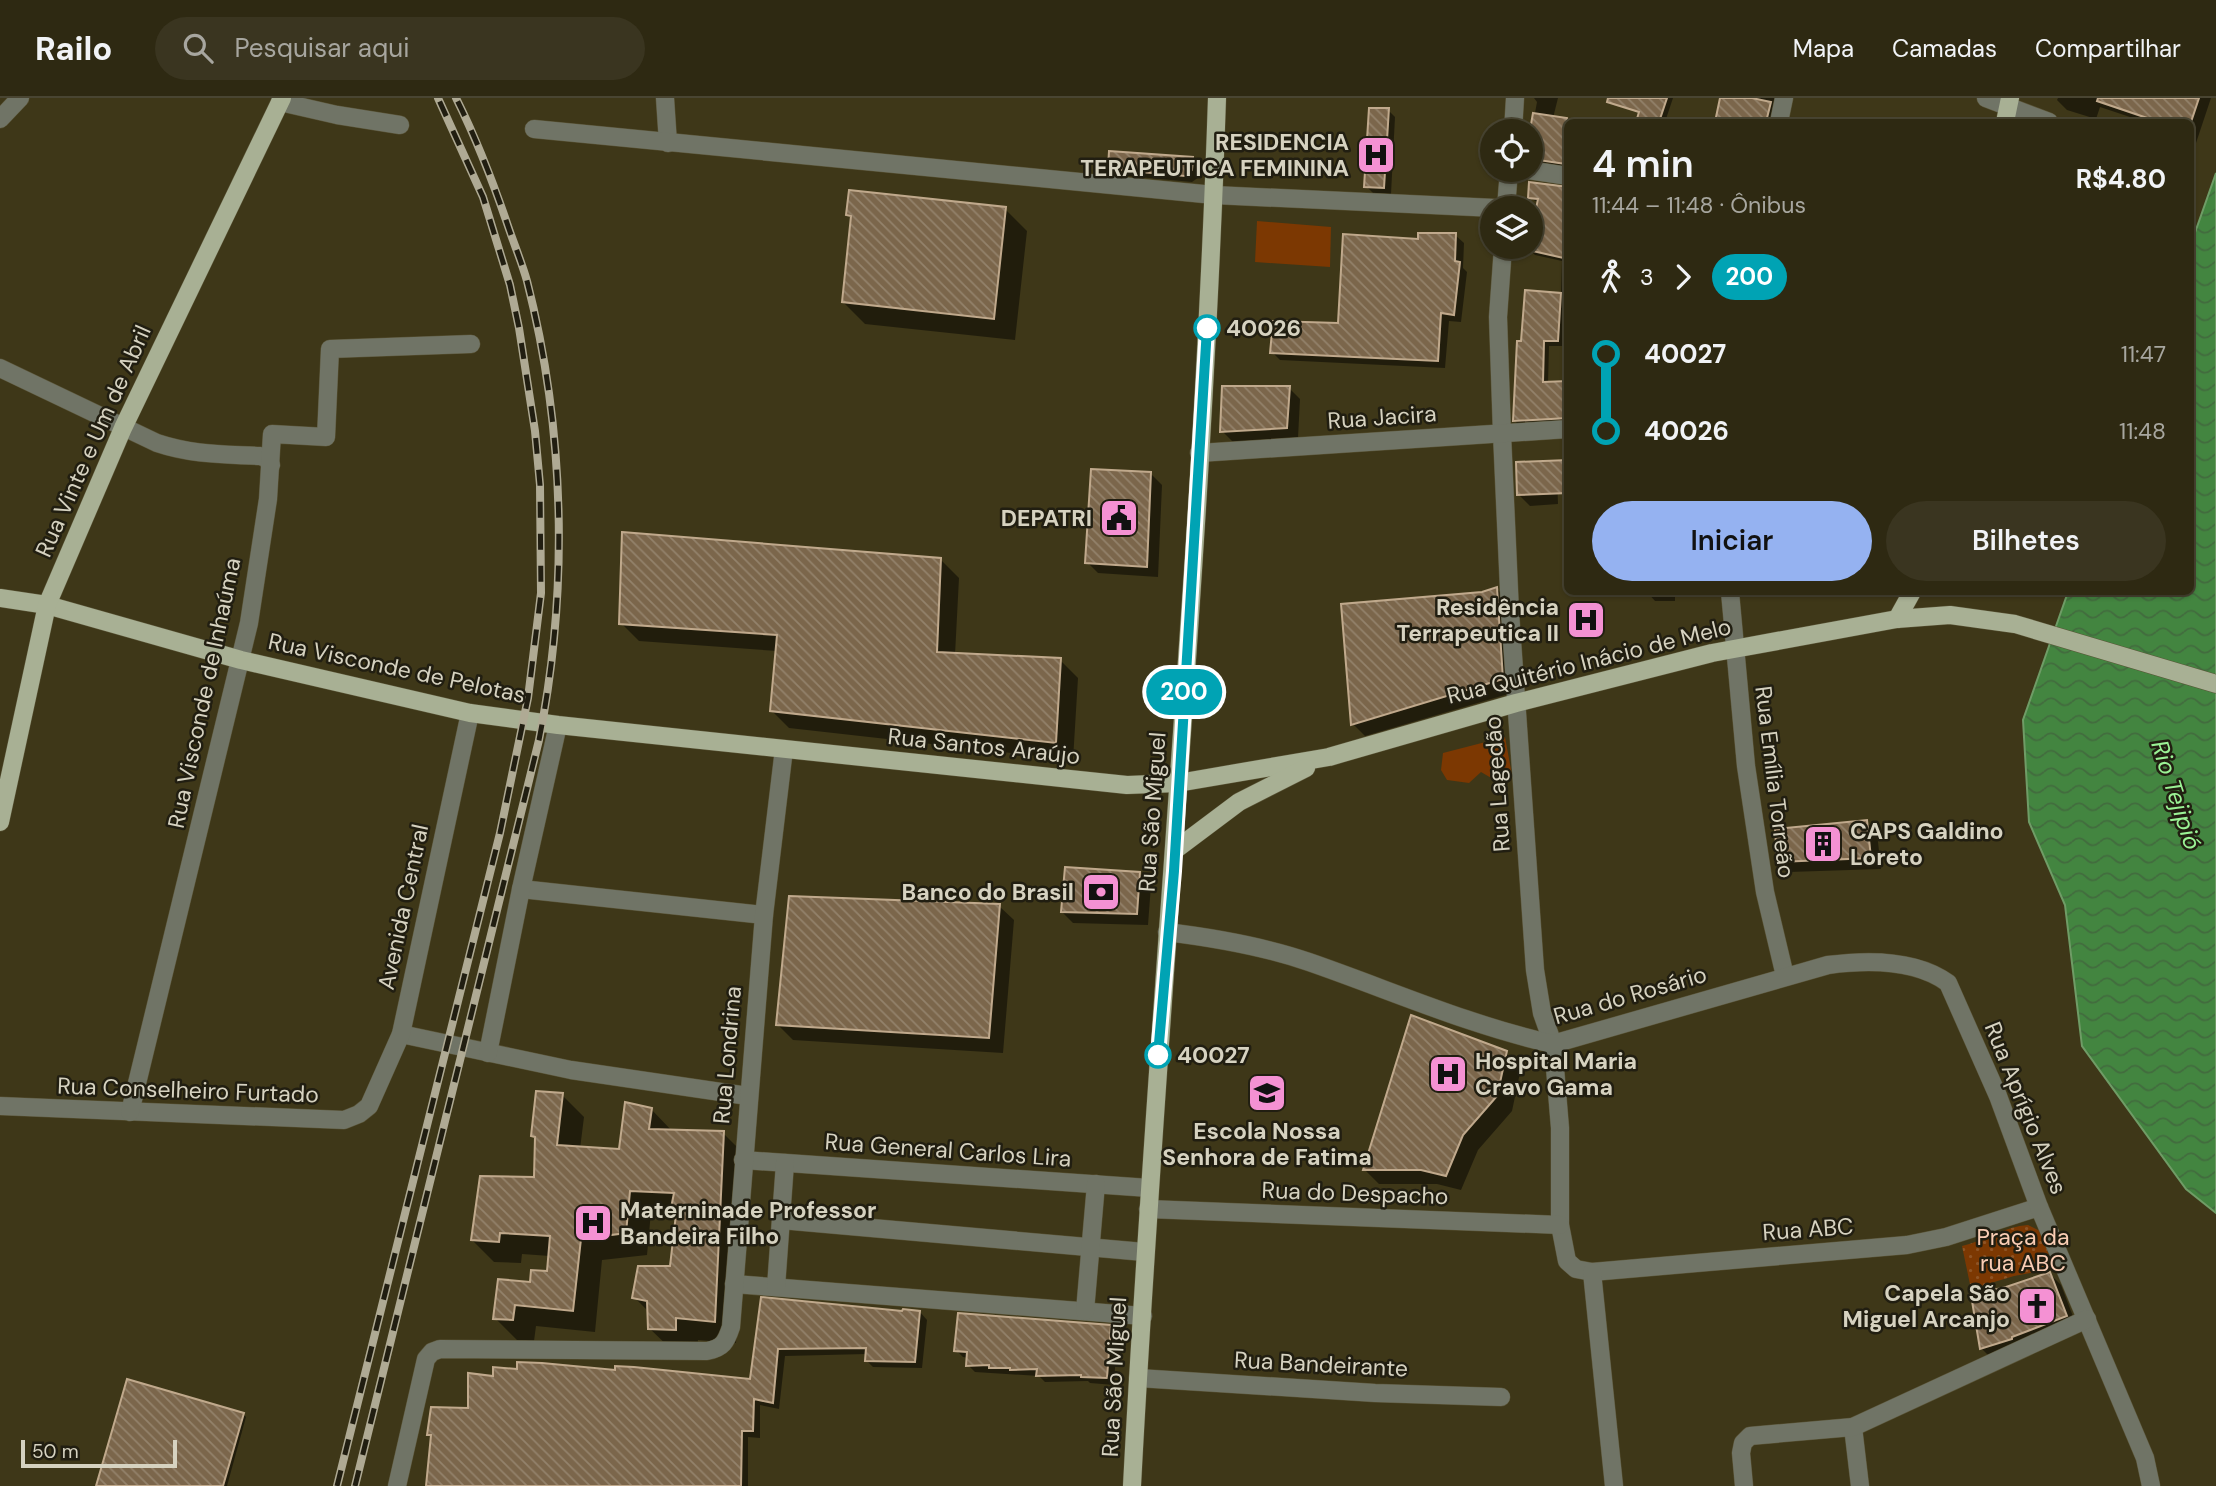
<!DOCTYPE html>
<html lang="pt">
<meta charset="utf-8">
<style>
:root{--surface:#2e2912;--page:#3a3520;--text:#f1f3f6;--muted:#a7a69f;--line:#494532;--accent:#95b2f1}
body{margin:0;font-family:"DM Sans",sans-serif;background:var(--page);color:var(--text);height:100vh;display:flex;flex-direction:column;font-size:26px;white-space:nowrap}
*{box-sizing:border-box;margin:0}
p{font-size:23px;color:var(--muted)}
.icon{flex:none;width:38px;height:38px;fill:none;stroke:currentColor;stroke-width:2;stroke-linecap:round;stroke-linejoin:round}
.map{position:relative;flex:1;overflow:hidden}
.panel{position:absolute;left:1564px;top:21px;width:630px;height:476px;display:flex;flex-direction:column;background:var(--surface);border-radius:10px;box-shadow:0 2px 5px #0004,0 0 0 2px var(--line)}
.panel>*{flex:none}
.badge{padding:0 14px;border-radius:23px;font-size:24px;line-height:46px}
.tools{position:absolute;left:1480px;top:21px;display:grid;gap:14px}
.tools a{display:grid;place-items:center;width:63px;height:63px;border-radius:50%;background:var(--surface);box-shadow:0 2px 5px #0004,0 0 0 2px var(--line);font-size:35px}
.scale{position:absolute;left:21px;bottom:18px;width:156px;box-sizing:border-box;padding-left:7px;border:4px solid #d6d2c0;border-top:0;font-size:19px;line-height:24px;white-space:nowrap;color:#d6d2c0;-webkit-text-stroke:5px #211e11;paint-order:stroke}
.map>.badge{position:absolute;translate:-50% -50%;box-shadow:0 0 0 4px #fff}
.legs{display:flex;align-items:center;gap:10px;height:77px;padding:0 28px;font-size:23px}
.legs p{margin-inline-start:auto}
.headline{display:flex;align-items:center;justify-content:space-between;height:119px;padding:0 28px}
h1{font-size:38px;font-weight:600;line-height:52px}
.primary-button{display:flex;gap:14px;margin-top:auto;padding:14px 28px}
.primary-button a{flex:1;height:80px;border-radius:42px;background:var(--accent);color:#111;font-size:28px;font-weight:600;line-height:80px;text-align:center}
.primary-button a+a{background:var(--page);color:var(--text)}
ul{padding:0 28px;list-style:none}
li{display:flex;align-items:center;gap:24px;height:77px;font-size:26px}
li i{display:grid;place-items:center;width:10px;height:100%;margin:0 9px;background:currentColor}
li i::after{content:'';width:18px;height:18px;margin:-9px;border:5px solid;border-radius:50%;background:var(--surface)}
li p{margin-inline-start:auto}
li:first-child i{background:linear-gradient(#0000 50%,currentColor 0)}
li:last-child i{background:linear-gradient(currentColor 50%,#0000 0)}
header{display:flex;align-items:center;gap:42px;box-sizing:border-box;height:98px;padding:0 35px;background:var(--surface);border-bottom:2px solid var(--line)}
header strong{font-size:33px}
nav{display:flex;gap:38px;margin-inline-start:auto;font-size:24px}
.search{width:490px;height:63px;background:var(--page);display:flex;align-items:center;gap:18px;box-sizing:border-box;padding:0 24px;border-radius:38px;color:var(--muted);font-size:26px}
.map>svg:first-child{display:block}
.grass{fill:#7c3802}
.park{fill:url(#park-dots)}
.water{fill:url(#water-waves);stroke:#6f9c66;stroke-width:2}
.shadow{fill:#0007}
.building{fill:url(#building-back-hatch);stroke:#c0a98c;stroke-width:2}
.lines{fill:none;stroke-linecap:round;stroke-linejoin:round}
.minor-casing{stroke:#595336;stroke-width:19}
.major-casing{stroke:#595336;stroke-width:19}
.minor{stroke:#707466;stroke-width:18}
.major{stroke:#a8b094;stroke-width:18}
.rail-casing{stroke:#afaa94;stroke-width:8}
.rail{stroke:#211e11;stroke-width:5;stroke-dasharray:16;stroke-linecap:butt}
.line-1-casing{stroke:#fff;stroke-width:16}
.line-1{stroke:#00a3b4;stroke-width:10}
.stop-1-dot{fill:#fff;stroke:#00a3b4;stroke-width:3.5}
.labels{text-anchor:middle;stroke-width:5;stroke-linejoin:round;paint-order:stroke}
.poi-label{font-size:23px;font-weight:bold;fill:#d6d2c0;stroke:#211e11;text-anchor:end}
.stop-label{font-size:23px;font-weight:bold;fill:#d6d2c0;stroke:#211e11;text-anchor:start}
.street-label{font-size:23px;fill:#d6d2c0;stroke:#211e11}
.park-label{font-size:23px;fill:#facdb4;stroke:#211e11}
.water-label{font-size:24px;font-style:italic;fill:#9bf395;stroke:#211e11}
</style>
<header>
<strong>Railo</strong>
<div class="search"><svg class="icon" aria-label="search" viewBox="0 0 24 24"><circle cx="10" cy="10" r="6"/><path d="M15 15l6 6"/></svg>Pesquisar aqui</div>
<nav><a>Mapa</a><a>Camadas</a><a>Compartilhar</a></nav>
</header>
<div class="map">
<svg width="2216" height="1388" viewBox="0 0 2216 1388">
<defs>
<pattern id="park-dots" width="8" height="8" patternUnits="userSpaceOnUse" patternTransform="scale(1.75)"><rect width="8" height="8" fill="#7c3802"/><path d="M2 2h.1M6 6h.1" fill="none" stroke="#8e5425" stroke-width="1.8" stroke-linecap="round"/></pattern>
<pattern id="water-waves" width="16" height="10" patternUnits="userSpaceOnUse" patternTransform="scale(1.75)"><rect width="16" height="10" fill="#438540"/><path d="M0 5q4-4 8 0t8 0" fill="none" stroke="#426c3e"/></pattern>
<pattern id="building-back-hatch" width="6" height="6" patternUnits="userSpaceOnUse" patternTransform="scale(1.75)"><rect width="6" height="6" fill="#7b664b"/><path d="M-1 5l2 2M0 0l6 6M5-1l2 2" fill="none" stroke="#93826b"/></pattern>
</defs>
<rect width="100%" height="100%" fill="#3e3718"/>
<!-- grass -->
<g class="grass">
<polygon points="1257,123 1331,129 1330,169 1255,164"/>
<polygon points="1505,639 1512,677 1493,681 1481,674 1469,685 1447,682 1441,672 1443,655"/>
</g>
<!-- park -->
<path class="park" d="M2028,1127L2040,1133L2058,1170L2014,1178L1971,1191L1962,1148C1984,1143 2006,1128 2028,1127Z"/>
<!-- water -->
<polygon class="water" points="2216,75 2216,1115 2186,1091 2082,948 2065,807 2029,724 2023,622 2068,494 2191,494 2191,146"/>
<!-- shadow -->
<g class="shadow">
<polygon points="1558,0 1553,20 1569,24 1568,70 1531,63 1531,37 1537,4 1534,0"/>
<polygon points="1642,0 1673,0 1665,24 1638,24"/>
<polygon points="1722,0 1777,0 1772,24 1717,24"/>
<polygon points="2058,0 2211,0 2191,60 2191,24 2145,24 2100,9 2096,21 2067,12 2057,2"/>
<polygon points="1388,12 1395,19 1391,96 1373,95 1366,88"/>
<polygon points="1193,61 1200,68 1199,79 1192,84 1117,77 1110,70"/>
<polygon points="1568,91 1568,211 1566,211 1565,248 1549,248 1548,286 1568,285 1568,324 1520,328 1515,323 1523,245 1561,197 1562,163 1535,157 1530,152 1539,105 1530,100"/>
<polygon points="1005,111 1027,133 1015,242 865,226 843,204 852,121 848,117"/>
<polygon points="1455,137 1464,145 1463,170 1467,174 1461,224 1449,223 1445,270 1280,262 1272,254 1340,227 1420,142"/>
<polygon points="1289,290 1300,301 1298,340 1233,344 1222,333"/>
<polygon points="1151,376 1162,387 1158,479 1098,475 1087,464"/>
<polygon points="1557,376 1558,406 1530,408 1519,397"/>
<polygon points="941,462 959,480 955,557 1060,562 1078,580 1073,662 789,630 771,612 777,553 639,543 621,525"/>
<polygon points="1497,491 1509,503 1515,594 1365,638 1353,626"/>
<polygon points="1647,494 1675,494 1675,503 1655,503"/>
<polygon points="1866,724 1877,735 1881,771 1789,774 1778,763"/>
<polygon points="1140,776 1151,787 1148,827 1073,825 1062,814"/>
<polygon points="999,808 1014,822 1003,955 793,942 778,927"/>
<polygon points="1506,955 1521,970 1512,1013 1478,1052 1461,1092 1437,1086 1379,1086 1365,1072"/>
<polygon points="562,997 584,1019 580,1051 621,1053 651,1011 673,1034 723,1035 745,1057 736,1245 698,1242 697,1253 672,1252 649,1230 649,1214 634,1199 672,1170 677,1119 673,1115 651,1114 647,1157 602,1162 595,1234 536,1228 534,1243 517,1242 495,1220 531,1186 548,1175 550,1158 522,1156 521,1165 494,1164 472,1142 536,1081 537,1041 533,1038"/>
<polygon points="2050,1176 2061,1187 2077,1229 1992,1261 1981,1250"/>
<polygon points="762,1201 904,1215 920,1214 927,1222 922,1270 873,1269 866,1262 867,1256 785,1258 779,1311 760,1307 760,1340 748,1339 748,1388 428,1388 432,1340 429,1336 469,1312 494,1279 751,1282"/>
<polygon points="1110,1229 1117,1236 1114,1287 1090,1285 1088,1283 1045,1284 1039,1278 975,1274 968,1267 969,1260 963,1259 956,1252"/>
<polygon points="243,1316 246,1319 227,1388 98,1388"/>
</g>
<!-- building -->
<g class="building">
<polygon points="1608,0 1667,0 1659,24 1636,24 1639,14 1607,4"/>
<polygon points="1720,0 1752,0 1771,4 1766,24 1715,24"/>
<polygon points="2098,0 2199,0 2191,24 2149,24 2150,21 2097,3"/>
<polygon points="1369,10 1389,10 1384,90 1364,89"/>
<polygon points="1533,15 1567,20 1564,39 1568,39 1566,66 1531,61 1530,32"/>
<polygon points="1109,53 1193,59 1192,72 1185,78 1108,71"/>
<polygon points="1529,84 1568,89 1568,161 1528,152 1528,149 1531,149 1531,135 1538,101 1528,100"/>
<polygon points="849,92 1006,109 994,221 842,204 851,118 846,117"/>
<polygon points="1418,135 1456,135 1455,163 1460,164 1454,217 1441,215 1438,263 1270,255 1273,223 1338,225 1343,136 1418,141"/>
<polygon points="1525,192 1561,195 1558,243 1544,243 1543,284 1568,283 1568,320 1513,323 1517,243 1521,243"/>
<polygon points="1222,288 1290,288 1287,330 1220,334"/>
<polygon points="1568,362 1568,395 1517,397 1516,364"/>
<polygon points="1091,371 1151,374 1147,469 1085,465"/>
<polygon points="622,434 941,460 937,554 1061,560 1056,645 770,613 777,537 619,526"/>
<polygon points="1497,489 1503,581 1351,627 1341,506 1482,494"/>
<polygon points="1867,722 1871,760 1777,764 1775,731"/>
<polygon points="1065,769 1140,774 1137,816 1061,814"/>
<polygon points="789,798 1000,806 989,940 776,927"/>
<polygon points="1411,917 1507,953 1497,998 1463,1037 1446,1078 1421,1072 1363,1072"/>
<polygon points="536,993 563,995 557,1047 619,1051 625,1004 652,1010 649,1031 724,1033 715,1224 676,1220 676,1232 648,1231 647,1203 632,1200 638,1168 670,1168 676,1116 670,1115 674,1095 630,1093 626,1135 581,1141 573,1213 515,1207 513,1222 493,1221 498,1181 530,1184 531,1172 547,1173 550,1138 500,1135 499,1144 471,1142 480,1078 534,1079 535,1039 531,1038"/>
<polygon points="2050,1174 2067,1218 2012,1239 2012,1241 1980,1251 1971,1197 2006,1189"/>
<polygon points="761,1199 902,1213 903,1211 920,1213 915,1264 865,1263 866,1250 778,1251 773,1305 754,1301 753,1333 742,1333 741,1388 426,1388 431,1337 427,1337 431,1309 468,1310 468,1275 493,1278 493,1269 517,1271 517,1264 542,1265 615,1272 615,1268 634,1269 750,1281"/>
<polygon points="958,1215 1111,1227 1107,1280 1081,1279 1081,1277 1036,1278 1037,1271 1010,1272 1010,1270 989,1270 989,1267 966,1268 967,1254 954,1253"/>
<polygon points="127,1281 244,1315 223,1388 96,1388"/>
</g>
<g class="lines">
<defs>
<g id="minor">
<polyline points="665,0 668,45"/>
<polyline points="1986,0 2049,24"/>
<polyline points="280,4 337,17 400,27"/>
<polyline points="0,21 20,0"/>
<polyline points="1779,24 1784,0"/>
<polyline points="534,31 1214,97 1495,110"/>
<polyline points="1513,33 1515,0"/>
<polyline points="1528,72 1568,78"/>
<polyline points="1506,110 1509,72"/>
<polyline points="1503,149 1498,219 1502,336 1510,514 1535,872 1542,915 1553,946 1560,1030 1560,1127 1567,1163 1576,1171 1592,1174 1907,1147 1946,1139 2039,1109"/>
<path d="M0,270L157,345C193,357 223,356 260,358L266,360L271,367"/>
<polyline points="1199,355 1568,331"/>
<polyline points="1730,494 1746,668 1765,794 1785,878"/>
<polyline points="521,791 764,817"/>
<path d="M1167,834C1215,840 1263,848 1309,864C1390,892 1468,927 1553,946L1828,867C1866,862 1915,861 1948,885L1998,998L2039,1109L2145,1360L2151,1388"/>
<polyline points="401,936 571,972 748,998"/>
<polyline points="488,955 521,791 558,627"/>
<polyline points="0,1008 344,1022 359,1016 369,1008 401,936 470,615"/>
<polyline points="130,1014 249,525 268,401 272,336 326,339 330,251 471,246"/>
<polyline points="743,1062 1149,1090"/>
<polyline points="1148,1111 1560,1127"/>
<polyline points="781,1122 1144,1154"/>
<polyline points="1592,1174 1614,1388"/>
<polyline points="734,1186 1143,1218"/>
<polyline points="776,1189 785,1065"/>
<polyline points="1085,1213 1096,1086"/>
<polyline points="1138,1280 1375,1295 1501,1299"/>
<polyline points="1853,1329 1860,1388"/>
<path d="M397,1388L426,1261L432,1254L440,1251L707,1253C723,1250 726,1244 731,1229L764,817L784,651"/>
<polyline points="1744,1388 1741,1355 1743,1345 1750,1338 1853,1329 2087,1221"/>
</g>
<g id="major">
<polyline points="2005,24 2010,0"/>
<polyline points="0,500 47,507 241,562 470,615 558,627 1127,687 1178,685 1329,659 1516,605 1712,555 1897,521 1950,517 2015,526 2216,586"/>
<polyline points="1897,521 1912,494"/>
<polyline points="0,724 47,507 123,330 282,0"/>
<polyline points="1175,752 1239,704 1306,670"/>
<path d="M1132,1388C1156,925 1202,463 1217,0"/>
</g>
</defs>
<!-- minor casing -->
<use href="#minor" class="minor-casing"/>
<!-- major casing -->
<use href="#major" class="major-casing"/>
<!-- minor -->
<use href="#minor" class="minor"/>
<!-- major -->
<use href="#major" class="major"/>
<defs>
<g id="rail">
<polyline points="337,1388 500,735 528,600 541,495 540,387 535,333 519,230 510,187 483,99 438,0"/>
<path d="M355,1388L539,642C569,491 565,332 527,183C522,165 514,146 508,128C493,84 477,42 456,0"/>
</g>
</defs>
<!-- rail casing -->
<use href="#rail" class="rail-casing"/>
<!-- rail -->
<use href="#rail" class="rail"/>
</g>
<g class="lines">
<defs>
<polyline id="line-1" points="1158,957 1174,773 1207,230"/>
</defs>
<!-- line-1 casing -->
<use href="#line-1" class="line-1-casing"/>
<!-- line-1 -->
<use href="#line-1" class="line-1"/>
</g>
<!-- icons -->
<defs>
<symbol id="hospital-square" viewBox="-11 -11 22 22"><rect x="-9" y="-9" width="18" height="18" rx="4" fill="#f491d3" stroke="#211e11"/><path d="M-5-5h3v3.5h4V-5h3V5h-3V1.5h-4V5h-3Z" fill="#111"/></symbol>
<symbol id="civic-square" viewBox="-11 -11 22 22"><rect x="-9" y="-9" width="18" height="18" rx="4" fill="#f491d3" stroke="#211e11"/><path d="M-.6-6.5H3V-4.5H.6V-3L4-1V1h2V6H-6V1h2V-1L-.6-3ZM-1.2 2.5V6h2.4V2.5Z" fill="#111"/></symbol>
<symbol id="building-square" viewBox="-11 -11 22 22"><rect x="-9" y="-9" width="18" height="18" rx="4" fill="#f491d3" stroke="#211e11"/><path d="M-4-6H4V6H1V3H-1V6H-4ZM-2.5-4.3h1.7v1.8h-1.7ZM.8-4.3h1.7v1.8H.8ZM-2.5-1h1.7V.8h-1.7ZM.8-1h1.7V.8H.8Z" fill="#111"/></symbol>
<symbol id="bank-square" viewBox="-11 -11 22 22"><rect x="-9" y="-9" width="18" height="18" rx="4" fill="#f491d3" stroke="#211e11"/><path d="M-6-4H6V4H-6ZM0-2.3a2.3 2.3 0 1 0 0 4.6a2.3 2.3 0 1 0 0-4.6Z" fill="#111"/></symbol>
<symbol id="school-square" viewBox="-11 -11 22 22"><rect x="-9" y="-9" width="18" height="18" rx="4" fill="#f491d3" stroke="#211e11"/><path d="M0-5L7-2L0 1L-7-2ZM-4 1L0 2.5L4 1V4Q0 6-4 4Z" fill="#111"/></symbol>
<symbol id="church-square" viewBox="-11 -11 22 22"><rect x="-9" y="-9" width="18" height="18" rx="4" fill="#f491d3" stroke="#211e11"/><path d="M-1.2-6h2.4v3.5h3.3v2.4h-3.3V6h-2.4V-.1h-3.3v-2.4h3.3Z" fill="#111"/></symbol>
</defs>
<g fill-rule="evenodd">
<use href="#hospital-square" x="1354" y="35" width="44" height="44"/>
<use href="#civic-square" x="1097" y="398" width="44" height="44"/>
<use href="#hospital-square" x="1564" y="500" width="44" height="44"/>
<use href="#building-square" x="1801" y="724" width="44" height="44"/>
<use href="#bank-square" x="1079" y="772" width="44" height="44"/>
<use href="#hospital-square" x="1426" y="954" width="44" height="44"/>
<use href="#school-square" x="1245" y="973" width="44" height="44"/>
<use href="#hospital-square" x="571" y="1103" width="44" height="44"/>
<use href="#church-square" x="2015" y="1186" width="44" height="44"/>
</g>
<!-- markers -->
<g class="stop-1-dot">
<circle cx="1207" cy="230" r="12"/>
<circle cx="1158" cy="957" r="12"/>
</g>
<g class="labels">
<!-- poi labels -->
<g class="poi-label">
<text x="1349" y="52">RESIDENCIA<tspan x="1349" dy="26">TERAPEUTICA FEMININA</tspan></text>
<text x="1092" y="428">DEPATRI</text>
<text x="1559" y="517">Residência<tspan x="1559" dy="26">Terrapeutica II</tspan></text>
<text x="1850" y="741" text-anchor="start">CAPS Galdino<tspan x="1850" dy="26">Loreto</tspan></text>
<text x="1074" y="802">Banco do Brasil</text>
<text x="1475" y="971" text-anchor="start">Hospital Maria<tspan x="1475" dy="26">Cravo Gama</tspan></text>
<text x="1267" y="1041" text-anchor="middle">Escola Nossa<tspan x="1267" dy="26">Senhora de Fatima</tspan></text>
<text x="620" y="1120" text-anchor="start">Materninade Professor<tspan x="620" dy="26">Bandeira Filho</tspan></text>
<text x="2010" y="1203">Capela São<tspan x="2010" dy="26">Miguel Arcanjo</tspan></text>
</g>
<!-- stop labels -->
<g class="stop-label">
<text x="1226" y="238">40026</text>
<text x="1177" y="965">40027</text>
</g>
<!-- street labels -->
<g class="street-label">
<text transform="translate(1382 319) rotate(-4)" y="8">Rua Jacira</text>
<text transform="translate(93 343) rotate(-66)" y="8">Rua Vinte e Um de Abril</text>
<text transform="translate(1589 563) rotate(-14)" y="8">Rua Quitério Inácio de Melo</text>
<text transform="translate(397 570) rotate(12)" y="8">Rua Visconde de Pelotas</text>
<text transform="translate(204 595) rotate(-78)" y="8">Rua Visconde de Inhaúma</text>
<text transform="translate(984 648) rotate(6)" y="8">Rua Santos Araújo</text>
<text transform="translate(1775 684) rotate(83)" y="8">Rua Emília Torreão</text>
<text transform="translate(1497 686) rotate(-94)" y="8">Rua Lagedão</text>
<text transform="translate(1152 714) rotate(-86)" y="8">Rua São Miguel</text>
<text transform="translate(403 809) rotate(-78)" y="8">Avenida Central</text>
<text transform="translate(1630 897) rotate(-16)" y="8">Rua do Rosário</text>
<text transform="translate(727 957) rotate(-85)" y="8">Rua Londrina</text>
<text transform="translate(188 992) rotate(2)" y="8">Rua Conselheiro Furtado</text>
<text transform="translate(2026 1010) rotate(68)" y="8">Rua Aprígio Alves</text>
<text transform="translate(948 1052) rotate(4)" y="8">Rua General Carlos Lira</text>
<text transform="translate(1355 1095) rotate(2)" y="8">Rua do Despacho</text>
<text transform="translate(1808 1131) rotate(-4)" y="8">Rua ABC</text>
<text transform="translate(1321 1266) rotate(3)" y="8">Rua Bandeirante</text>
<text transform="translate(1114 1279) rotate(-87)" y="8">Rua São Miguel</text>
</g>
<!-- park labels -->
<g class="park-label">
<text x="2023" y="1147">Praça da<tspan x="2023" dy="26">rua ABC</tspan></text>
</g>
<!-- water labels -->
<g class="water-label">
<text transform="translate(2176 697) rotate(72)" y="8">Rio Tejipió</text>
</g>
</g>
</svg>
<div class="tools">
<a><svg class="icon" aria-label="locate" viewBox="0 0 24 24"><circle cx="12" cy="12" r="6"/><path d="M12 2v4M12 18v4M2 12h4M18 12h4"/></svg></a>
<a><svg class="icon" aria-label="layers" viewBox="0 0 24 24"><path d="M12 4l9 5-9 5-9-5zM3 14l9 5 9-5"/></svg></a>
</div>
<div class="scale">50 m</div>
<b class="badge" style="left:1184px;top:594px;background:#00a3b4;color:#fff">200</b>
<section class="panel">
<div class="headline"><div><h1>4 min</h1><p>11:44 – 11:48 · Ônibus</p></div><b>R$4.80</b></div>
<div class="legs"><svg class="icon" aria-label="walk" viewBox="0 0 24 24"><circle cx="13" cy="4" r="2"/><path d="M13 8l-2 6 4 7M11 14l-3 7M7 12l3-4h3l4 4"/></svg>3<svg class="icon" aria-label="forward" viewBox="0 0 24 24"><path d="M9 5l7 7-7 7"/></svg><b class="badge" style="background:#00a3b4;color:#fff">200</b></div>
<ul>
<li><i style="color:#00a3b4"></i><b>40027</b><p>11:47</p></li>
<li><i style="color:#00a3b4"></i><b>40026</b><p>11:48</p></li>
</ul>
<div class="primary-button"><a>Iniciar</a><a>Bilhetes</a></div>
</section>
</div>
